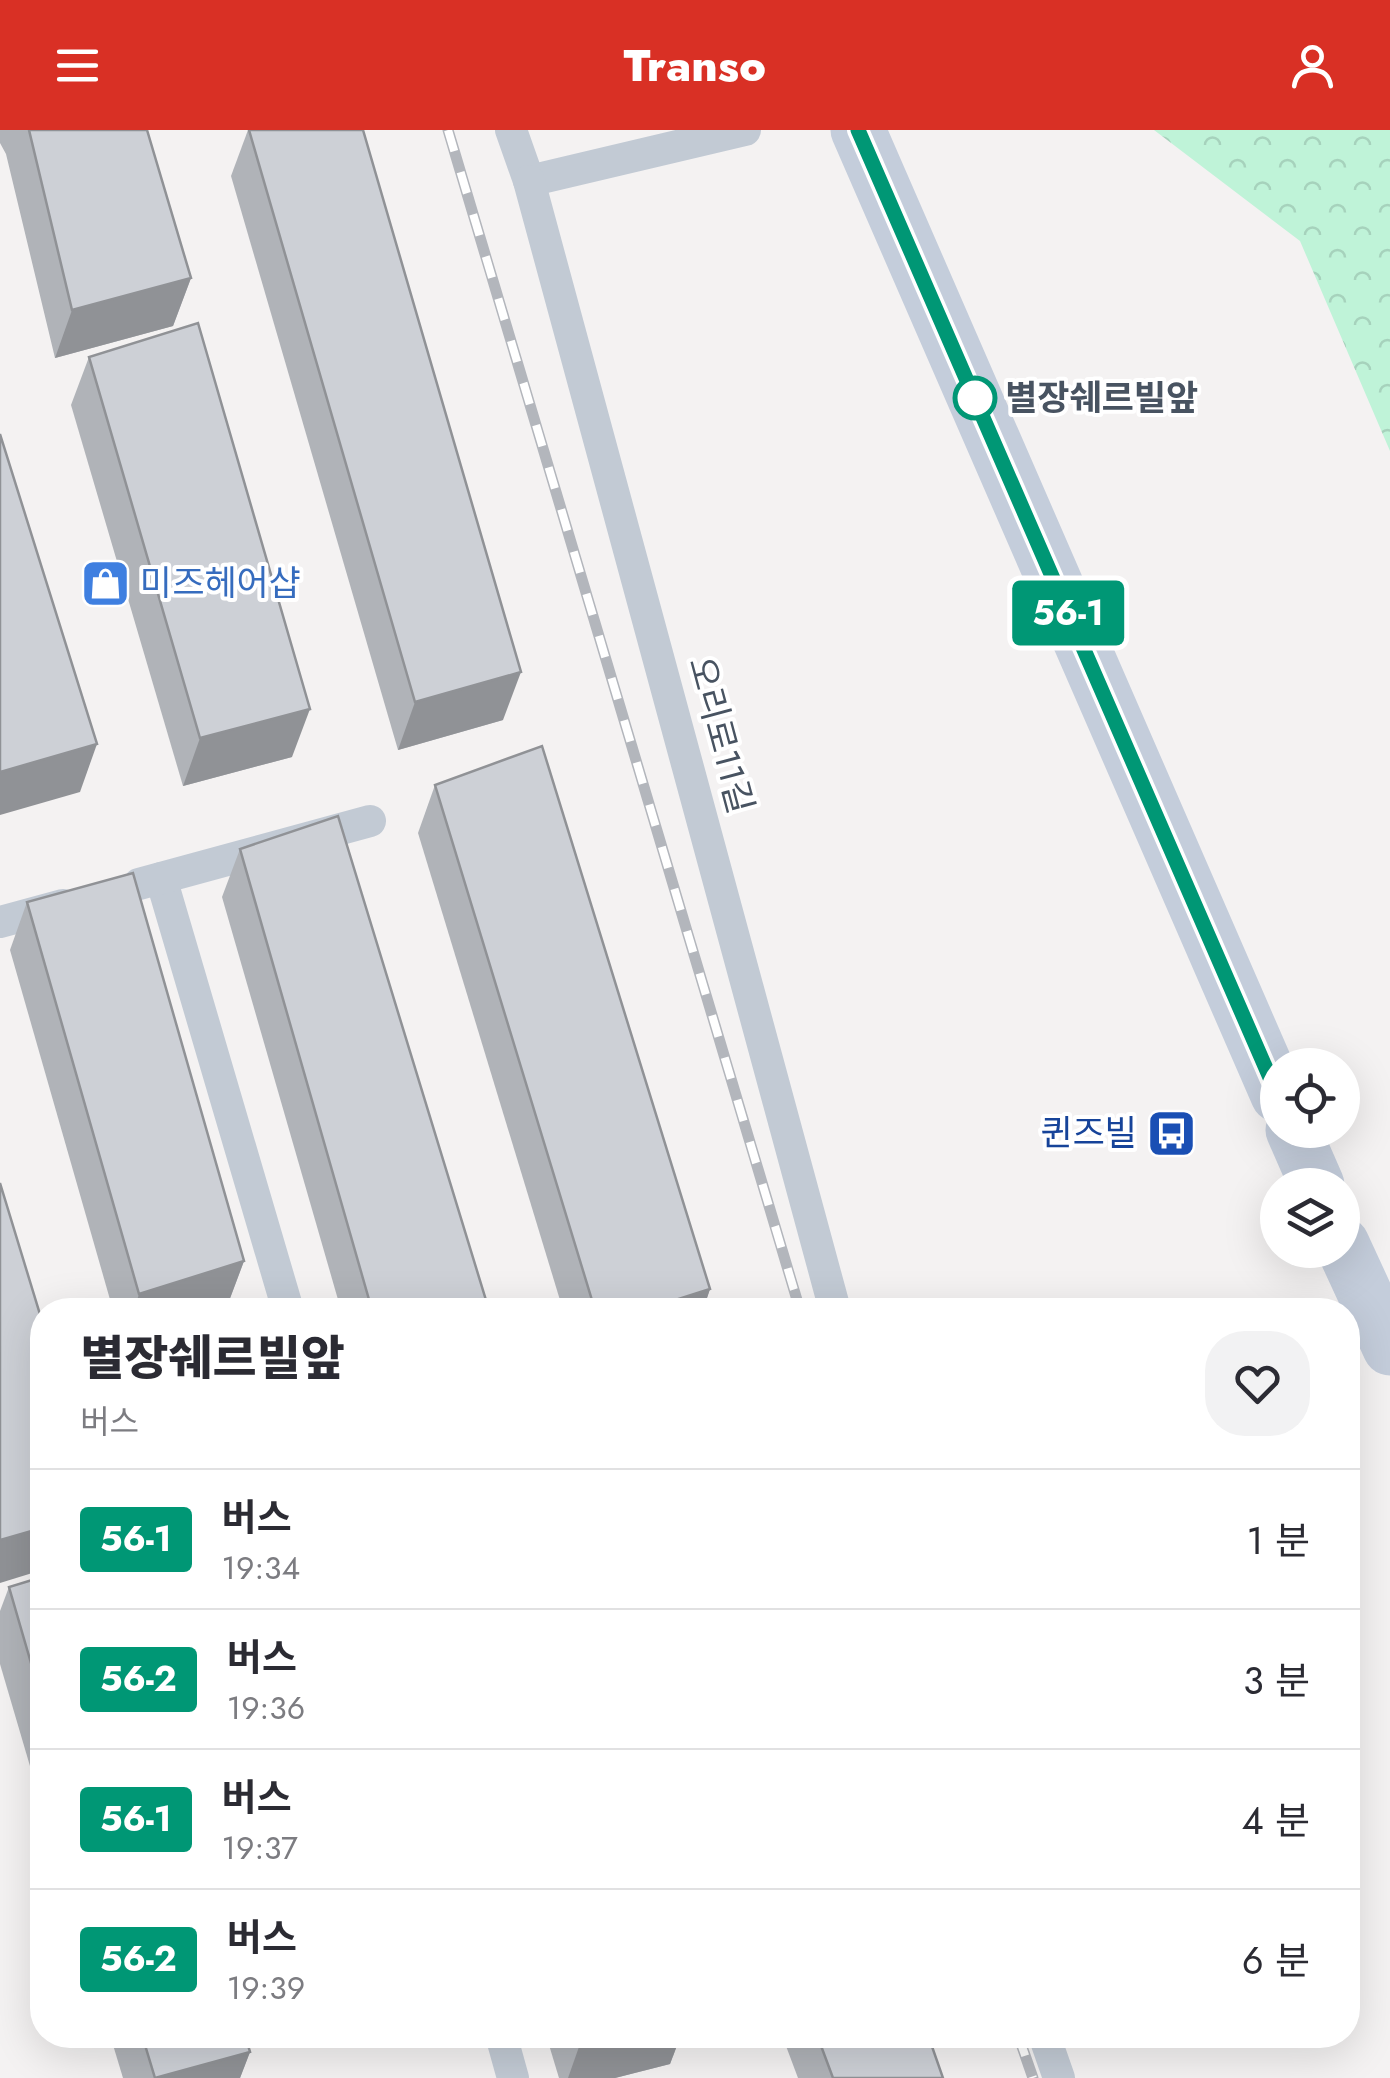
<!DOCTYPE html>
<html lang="ko">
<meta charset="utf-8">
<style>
:root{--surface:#fff;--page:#f2f2f3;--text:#2b2b33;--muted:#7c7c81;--line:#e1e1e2;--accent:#d93025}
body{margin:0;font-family:Jost,"Noto Sans KR",sans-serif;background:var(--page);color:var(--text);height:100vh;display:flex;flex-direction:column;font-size:38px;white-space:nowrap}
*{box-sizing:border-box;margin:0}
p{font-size:32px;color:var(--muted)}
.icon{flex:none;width:55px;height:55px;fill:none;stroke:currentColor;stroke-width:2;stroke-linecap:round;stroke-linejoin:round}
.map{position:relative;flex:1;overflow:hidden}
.side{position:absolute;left:30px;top:1168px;width:1330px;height:750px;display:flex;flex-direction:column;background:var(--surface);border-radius:40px;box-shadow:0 10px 40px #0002}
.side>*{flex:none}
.badge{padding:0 20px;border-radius:8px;font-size:35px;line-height:65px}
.buttons{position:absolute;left:1260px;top:918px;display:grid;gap:20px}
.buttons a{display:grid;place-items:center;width:100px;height:100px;border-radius:50%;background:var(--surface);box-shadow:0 10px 40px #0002;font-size:50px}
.map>.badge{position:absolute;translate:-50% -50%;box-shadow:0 0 0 5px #fff}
.round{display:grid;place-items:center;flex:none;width:105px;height:105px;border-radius:40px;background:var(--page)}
.headline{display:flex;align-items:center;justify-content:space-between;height:170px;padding:0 50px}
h1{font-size:48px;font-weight:800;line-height:75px}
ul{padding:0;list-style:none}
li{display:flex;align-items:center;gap:30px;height:140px;padding:0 50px;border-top:2px solid var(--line)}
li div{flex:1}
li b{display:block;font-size:38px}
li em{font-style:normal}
li .badge{min-width:110px;font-weight:700;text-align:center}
header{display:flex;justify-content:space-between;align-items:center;height:130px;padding:0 50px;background:var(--accent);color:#fff;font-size:45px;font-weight:800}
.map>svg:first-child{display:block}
.forest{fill:url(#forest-crowns)}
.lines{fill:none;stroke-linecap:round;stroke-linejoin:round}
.lane{stroke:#c2cad4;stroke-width:32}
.secondary{stroke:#c4cddb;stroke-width:55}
.rail-casing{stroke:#b3b6bc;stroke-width:11}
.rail{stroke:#fff;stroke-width:8;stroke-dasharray:22;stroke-linecap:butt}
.wall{fill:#b0b3b8}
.shaded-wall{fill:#909296}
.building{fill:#cdd0d6;stroke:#909296;stroke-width:2.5}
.line-casing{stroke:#fff;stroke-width:22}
.line{stroke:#009775;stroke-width:15}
.stop-dot{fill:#fff;stroke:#009775;stroke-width:5}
.labels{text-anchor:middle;stroke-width:8;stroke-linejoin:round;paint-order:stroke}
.stop-label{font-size:35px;font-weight:bold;fill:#485361;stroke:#fff;text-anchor:start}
.shop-label{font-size:35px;fill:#366cbe;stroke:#fff;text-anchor:start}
.street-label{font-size:35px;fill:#485361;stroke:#fff}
.transit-label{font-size:35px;fill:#164399;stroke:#fff;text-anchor:end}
</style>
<header><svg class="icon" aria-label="menu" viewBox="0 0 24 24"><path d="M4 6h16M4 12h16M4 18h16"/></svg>Transo<svg class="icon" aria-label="person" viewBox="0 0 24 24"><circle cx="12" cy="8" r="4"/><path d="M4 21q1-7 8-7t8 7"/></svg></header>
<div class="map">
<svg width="1390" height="1948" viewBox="0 0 1390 1948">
<defs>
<pattern id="forest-crowns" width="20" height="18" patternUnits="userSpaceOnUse" patternTransform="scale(2.5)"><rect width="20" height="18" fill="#bff3d8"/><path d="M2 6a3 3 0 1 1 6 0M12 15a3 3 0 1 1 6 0" fill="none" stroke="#a6d2bc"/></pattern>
</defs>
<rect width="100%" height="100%" fill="#f4f2f2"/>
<!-- forest -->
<polygon class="forest" points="1154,0 1390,0 1390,321 1300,111"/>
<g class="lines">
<!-- lane -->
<g class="lane">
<polyline points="511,0 529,51 745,0"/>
<polyline points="529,51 835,1180"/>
<polyline points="161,748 288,1180"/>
<polyline points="139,754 370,691"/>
<polyline points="0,792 63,775"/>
<polyline points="501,1905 513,1948"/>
<polyline points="1044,1905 1059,1948"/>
</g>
<!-- secondary -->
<g class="secondary">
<polyline points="858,0 1278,965"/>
<polyline points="1293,1000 1317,1055"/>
<polyline points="1342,1114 1390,1218"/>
</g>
<defs>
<g id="rail">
<polyline points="448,0 800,1180"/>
<polyline points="1018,1905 1033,1948"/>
</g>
</defs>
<!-- rail casing -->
<use href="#rail" class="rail-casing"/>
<!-- rail -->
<use href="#rail" class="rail"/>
</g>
<!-- wall -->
<g class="wall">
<polygon points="0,0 147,0 191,148 173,196 55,228 6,24 0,13"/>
<polygon points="248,0 363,0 503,590 398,620 231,46"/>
<polygon points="89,227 292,627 183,656 71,275"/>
<polygon points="435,655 710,1159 703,1180 563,1180 418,703"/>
<polygon points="240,719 489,1180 341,1180 222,767"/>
<polygon points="27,772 244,1131 226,1179 222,1180 113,1180 10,820"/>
<polygon points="42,1447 42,1677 0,1534 0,1481 9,1457"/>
<polygon points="110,1905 245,1905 250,1922 240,1948 123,1948"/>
<polygon points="546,1905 681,1905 670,1934 615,1948 559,1948"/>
<polygon points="790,1905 928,1905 943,1948 798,1948 786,1916"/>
</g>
<!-- shaded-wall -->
<g class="shaded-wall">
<polygon points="191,148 173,196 55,228 72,180"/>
<polygon points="521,542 503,590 398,620 415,572"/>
<polygon points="310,579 292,627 183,656 200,608"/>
<polygon points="97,614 80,662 0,685 0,642"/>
<polygon points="244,1131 226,1179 222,1180 134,1180 139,1164"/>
<polygon points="710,1159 703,1180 644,1180"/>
<polygon points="42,1398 42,1440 0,1453 0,1410"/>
<polygon points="614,1905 681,1905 670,1934 615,1948 568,1948 580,1914"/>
<polygon points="250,1922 240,1948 157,1948"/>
</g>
<!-- building -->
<g class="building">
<polygon points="29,0 147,0 191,148 72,180"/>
<polygon points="249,0 363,0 521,542 415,572"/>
<polygon points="198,193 310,579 200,608 89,227"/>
<polygon points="0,304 97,614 0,642"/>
<polygon points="542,616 710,1159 644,1180 595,1180 435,655"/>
<polygon points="338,686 489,1180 372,1180 240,719"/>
<polygon points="133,743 244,1131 139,1164 27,772"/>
<polygon points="0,1053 42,1191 42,1398 0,1410"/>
<polygon points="42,1447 42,1571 9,1457"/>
<polygon points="142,1905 245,1905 250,1922 155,1948"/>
<polygon points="578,1905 614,1905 580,1914"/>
<polygon points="817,1905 928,1905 943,1948 833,1948"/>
</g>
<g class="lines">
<defs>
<polyline id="line" points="858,0 1278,966"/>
</defs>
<!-- line casing -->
<use href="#line" class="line-casing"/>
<!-- line -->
<use href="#line" class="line"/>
</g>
<!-- icons -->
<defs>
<symbol id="shop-square" viewBox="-11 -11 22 22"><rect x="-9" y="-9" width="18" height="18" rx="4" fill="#3f7fe0" stroke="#fff"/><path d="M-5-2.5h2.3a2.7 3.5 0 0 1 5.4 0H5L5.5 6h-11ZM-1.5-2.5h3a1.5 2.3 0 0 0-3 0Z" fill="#fff"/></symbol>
<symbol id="bus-square" viewBox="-11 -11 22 22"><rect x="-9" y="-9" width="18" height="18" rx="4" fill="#1a4fb4" stroke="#fff"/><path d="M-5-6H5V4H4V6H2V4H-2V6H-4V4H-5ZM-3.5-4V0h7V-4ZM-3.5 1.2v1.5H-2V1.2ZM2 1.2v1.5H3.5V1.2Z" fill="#fff"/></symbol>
</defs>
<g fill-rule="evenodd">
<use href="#shop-square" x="78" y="426" width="55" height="55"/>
<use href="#bus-square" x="1144" y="976" width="55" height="55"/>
</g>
<!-- markers -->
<circle class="stop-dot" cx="975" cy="268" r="20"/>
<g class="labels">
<!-- stop labels -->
<g class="stop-label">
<text x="1005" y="280">별장쉐르빌앞</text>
</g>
<!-- shop labels -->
<g class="shop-label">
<text x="140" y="465">미즈헤어샵</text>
</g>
<!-- street labels -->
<g class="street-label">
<text transform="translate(721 605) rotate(75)" y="12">오리로11길</text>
</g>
<!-- transit labels -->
<g class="transit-label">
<text x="1137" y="1015">퀸즈빌</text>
</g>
</g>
</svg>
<div class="buttons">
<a><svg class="icon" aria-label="locate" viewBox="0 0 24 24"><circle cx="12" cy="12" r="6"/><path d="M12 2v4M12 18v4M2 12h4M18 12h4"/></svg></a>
<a><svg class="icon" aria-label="layers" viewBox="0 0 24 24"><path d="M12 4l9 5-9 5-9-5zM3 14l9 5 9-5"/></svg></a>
</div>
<b class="badge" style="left:1068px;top:483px;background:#009775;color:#fff">56-1</b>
<section class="side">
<div class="headline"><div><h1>별장쉐르빌앞</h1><p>버스</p></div><a class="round"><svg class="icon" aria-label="heart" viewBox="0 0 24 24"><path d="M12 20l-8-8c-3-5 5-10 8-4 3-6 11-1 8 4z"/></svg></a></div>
<ul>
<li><span class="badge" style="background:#009775;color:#fff">56-1</span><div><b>버스</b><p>19:34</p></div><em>1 분</em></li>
<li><span class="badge" style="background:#009775;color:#fff">56-2</span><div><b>버스</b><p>19:36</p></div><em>3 분</em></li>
<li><span class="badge" style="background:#009775;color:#fff">56-1</span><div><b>버스</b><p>19:37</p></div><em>4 분</em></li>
<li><span class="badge" style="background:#009775;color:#fff">56-2</span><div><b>버스</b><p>19:39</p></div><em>6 분</em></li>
</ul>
</section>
</div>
